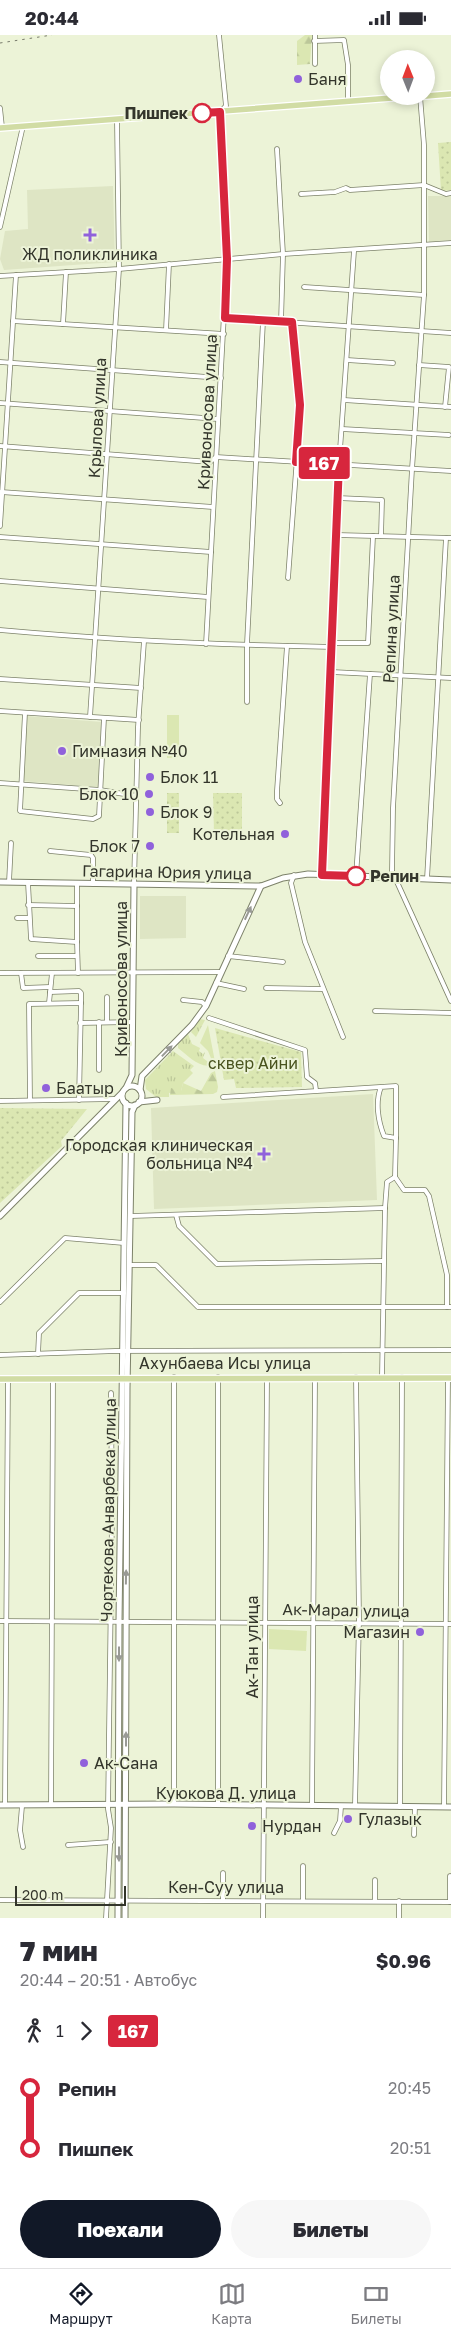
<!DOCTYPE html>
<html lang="ru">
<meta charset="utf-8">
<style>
:root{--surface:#fff;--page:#f7f7f7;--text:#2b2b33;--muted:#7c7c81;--line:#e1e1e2;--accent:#111827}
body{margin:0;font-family:"Golos Text",sans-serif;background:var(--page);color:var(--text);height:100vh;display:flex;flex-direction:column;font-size:19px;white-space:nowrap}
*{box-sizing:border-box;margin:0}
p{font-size:16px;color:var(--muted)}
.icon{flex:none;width:28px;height:28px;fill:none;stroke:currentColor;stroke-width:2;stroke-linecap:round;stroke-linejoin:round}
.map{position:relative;height:1883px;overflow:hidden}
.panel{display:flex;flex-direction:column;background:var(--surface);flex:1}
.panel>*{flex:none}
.badge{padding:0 10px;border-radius:4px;font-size:18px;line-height:32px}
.needle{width:32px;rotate:359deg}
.fabs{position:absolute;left:380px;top:15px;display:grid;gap:10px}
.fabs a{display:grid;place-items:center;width:55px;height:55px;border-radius:50%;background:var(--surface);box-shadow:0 2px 8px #0003;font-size:25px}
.scale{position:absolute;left:15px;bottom:12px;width:111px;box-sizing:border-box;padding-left:5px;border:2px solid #33352b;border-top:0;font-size:14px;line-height:18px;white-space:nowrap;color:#33352b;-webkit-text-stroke:4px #ecf3d7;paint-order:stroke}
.map>.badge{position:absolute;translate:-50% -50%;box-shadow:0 0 0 2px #fff}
.legs{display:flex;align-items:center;gap:8px;height:55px;padding:0 20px;font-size:16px}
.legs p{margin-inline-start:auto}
.overview{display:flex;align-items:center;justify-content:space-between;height:85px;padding:0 20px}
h1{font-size:28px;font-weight:800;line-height:38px}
.cta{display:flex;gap:10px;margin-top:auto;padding:10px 20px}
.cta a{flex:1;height:58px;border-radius:30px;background:var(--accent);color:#fff;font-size:20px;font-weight:800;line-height:58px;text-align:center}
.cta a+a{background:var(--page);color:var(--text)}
ul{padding:0 20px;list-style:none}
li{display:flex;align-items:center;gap:18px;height:60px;font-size:19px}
li i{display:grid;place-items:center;width:8px;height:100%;margin:0 6px;background:currentColor}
li i::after{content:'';width:12px;height:12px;margin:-6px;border:4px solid;border-radius:50%;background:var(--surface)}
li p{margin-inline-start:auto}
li:first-child i{background:linear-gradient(#0000 50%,currentColor 0)}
li:last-child i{background:linear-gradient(currentColor 50%,#0000 0)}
.status{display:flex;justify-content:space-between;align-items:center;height:35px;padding:0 25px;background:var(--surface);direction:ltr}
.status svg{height:14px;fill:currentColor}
.tab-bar{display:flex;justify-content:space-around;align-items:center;height:70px;border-top:1px solid var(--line);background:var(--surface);font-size:14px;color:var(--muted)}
.tab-bar a{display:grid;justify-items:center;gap:2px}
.tab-bar .selected{color:var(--accent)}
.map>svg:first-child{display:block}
.built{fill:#dee5c4}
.grass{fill:url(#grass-tufts)}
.forest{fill:url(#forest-firs)}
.park{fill:url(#park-dots)}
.pitch{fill:#dbe7b2}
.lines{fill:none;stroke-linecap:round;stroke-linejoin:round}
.street-casing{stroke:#7d826a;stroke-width:5.5}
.secondary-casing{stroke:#7d826a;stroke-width:7}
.primary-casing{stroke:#fff;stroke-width:8}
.street{stroke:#fff;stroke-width:4}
.secondary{stroke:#fff;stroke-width:5}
.primary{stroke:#d1dca4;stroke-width:5.5}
.rail{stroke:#777a6a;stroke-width:1;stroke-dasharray:2.5 5;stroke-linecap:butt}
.oneway{fill:#999a95}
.line-1-casing{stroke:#fff;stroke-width:11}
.line-1{stroke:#d7263d;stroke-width:8}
.poi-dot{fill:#9061db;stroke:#ecf3d7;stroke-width:2}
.stop-1-dot{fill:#fff;stroke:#d7263d;stroke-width:2.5}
.labels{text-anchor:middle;stroke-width:4;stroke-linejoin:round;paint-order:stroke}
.poi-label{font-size:16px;fill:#33352b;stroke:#ecf3d7;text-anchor:start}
.stop-label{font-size:16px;font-weight:bold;fill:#33352b;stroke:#ecf3d7;text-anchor:end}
.street-label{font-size:16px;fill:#33352b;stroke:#ecf3d7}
.park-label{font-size:16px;fill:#49531e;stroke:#ecf3d7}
</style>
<div class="status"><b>20:44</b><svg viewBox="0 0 49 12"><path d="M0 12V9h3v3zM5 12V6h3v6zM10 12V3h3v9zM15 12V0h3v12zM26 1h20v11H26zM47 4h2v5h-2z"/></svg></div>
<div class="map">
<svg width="451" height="1883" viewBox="0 0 451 1883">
<defs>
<pattern id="grass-tufts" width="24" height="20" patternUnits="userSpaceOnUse" patternTransform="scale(1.25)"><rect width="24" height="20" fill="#dbe7b2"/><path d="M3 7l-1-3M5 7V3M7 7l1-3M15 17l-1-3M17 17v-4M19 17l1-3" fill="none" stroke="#bcc799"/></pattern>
<pattern id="forest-firs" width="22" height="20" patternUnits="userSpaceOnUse" patternTransform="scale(1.25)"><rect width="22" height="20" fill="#dbe7b2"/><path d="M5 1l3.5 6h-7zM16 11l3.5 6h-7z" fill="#bcc799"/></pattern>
<pattern id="park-dots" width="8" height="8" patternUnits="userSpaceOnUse" patternTransform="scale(1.25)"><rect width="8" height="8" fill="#dbe7b2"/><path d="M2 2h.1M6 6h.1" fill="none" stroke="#bcc799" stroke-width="1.8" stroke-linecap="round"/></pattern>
</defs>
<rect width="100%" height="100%" fill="#ecf3d7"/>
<!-- built -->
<g class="built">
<polygon points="113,151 115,227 4,235 0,224 5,196 28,194 27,155"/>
<polygon points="428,161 451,161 451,205 429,207"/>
<polygon points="26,681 102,687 98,752 22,746"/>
<polygon points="140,861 186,861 186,903 140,904"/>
<polygon points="373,1059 377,1165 154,1174 151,1073"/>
</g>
<!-- grass -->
<g class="grass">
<polygon points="200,984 205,985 196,1002 191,997"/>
<polygon points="208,990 215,1027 213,1028 208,1016 200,1008"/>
<path d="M188,999L192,1009L200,1013L199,1016L203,1019L205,1017L203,1023L212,1030C200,1034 187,1020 178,1013V1009Z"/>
<polygon points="173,1016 194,1031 190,1035 193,1038 183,1048 181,1056 169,1058 169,1062 156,1062 146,1054 145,1045"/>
</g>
<!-- forest -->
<g class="forest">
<polygon points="305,0 312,0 310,29 297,30 297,6"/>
<polygon points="215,1036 218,1052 217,1057 213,1059 170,1060 171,1053 181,1056 183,1048 201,1056 211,1038"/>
</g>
<!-- park -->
<g class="park">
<polygon points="451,107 451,155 441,156 438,108"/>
<rect x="167" y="758" width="12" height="40"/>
<polygon points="213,758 242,758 242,797 214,797"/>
<polygon points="215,993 301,1017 302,1052 236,1053 234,1044 224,1045"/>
<polygon points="0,1073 87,1074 61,1106 62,1111 0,1168"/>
</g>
<!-- pitch -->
<g class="pitch">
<polygon points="167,680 179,680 179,722 167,723"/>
<polygon points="269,1594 307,1596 306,1616 269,1614"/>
</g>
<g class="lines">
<defs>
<g id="street">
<polyline points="315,0 315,29"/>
<polyline points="314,6 344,5 348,30 348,67"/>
<polyline points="397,21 419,24"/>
<polyline points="420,61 424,110 424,260 412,434 393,773 392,836 451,966"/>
<polyline points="0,73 2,92"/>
<polyline points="277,114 283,219 281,287"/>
<polyline points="301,159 335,157 346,153 350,155 424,150 446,159 451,158"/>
<polyline points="0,192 23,91"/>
<polyline points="0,241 119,234 283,219 451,208"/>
<polyline points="304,252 424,260"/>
<polyline points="225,283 451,298"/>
<polyline points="13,286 224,299"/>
<polyline points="63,289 66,237"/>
<polyline points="166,295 169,229"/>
<polyline points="347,325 393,328"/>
<polyline points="0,327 221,343"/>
<polyline points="419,330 449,332 445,372"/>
<polyline points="344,365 451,372"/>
<polyline points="0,368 218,384"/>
<polyline points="342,394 449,400"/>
<polyline points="0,411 210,427 216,422 451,436"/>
<polyline points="1,457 213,472"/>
<polyline points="338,463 382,465 381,501"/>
<polyline points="0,491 16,240"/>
<polyline points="337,500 451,503"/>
<polyline points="0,502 211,517"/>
<polyline points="288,543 301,369 292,287"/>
<polyline points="0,546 208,562"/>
<path d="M0,595C111,605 222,610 333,612"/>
<polyline points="333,608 368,608 373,501"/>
<polyline points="206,609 227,224 220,77 226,71 219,0"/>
<polyline points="332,637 451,643"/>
<polyline points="0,644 141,653"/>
<polyline points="247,667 247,609 263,286"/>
<polyline points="0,676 139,685"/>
<polyline points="25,678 20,776 93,784 99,781 104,683"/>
<polyline points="90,682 119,234 117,85"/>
<polyline points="0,748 100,755 136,761"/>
<polyline points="280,768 277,764 277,756 287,611"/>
<polyline points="50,816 91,820 93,823 93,849"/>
<polyline points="294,840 291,848 305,907 343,1002"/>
<polyline points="322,840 339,429 354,216"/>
<polyline points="356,841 370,639"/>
<polyline points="427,844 446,503"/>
<polyline points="9,847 11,808"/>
<polyline points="28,848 31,904 77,907 77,848"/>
<polyline points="134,849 138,692 144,606"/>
<polyline points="28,870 77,871"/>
<polyline points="17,883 29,883"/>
<polyline points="77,907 78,938"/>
<polyline points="38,921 77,921"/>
<polyline points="228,921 283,927"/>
<polyline points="0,938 221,937"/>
<polyline points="21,938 23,953 50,952"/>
<polyline points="216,948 244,954"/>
<polyline points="266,953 323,954"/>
<polyline points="50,957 79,956 81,958 81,968"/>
<polyline points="107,962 107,987"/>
<polyline points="183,965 202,967 206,971"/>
<polyline points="49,968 52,938"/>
<polyline points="375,976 451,978"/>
<polyline points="209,983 305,1015 307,1042 315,1048 316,1055"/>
<polyline points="80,988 133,987"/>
<polyline points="99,1035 99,987"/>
<path d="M223,1062L396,1051V1103L384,1101C378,1086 375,1067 381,1052"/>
<polyline points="30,1065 29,969 81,968 79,1065"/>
<polyline points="0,1066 115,1064"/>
<polyline points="395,1142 404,1155 425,1155 429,1161 447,1240 447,1272"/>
<polyline points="176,1180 179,1191 217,1229 383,1226"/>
<polyline points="131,1181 385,1173"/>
<polyline points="130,1230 156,1230 198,1272 451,1272"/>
<polyline points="0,1267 65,1203 124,1208"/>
<polyline points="38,1319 39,1298 79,1258 124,1258"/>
<polyline points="0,1320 115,1316 451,1315"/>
<polyline points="174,1342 174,1769"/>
<polyline points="218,1342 218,1770"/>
<polyline points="382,1342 385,1173 387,1147 395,1142 396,1103"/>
<polyline points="0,1586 451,1589"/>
<polyline points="5,1770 8,1344"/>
<polyline points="51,1770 53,1344"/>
<polyline points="22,1771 20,1795 23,1812"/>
<polyline points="312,1771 315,1343"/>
<polyline points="355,1771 359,1584 356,1342"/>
<polyline points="400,1772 402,1342"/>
<polyline points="444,1772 448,1343"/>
<polyline points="334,1798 340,1786 341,1771"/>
<polyline points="414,1800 415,1772"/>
<polyline points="68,1810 111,1807"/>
<polyline points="303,1831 303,1866"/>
<polyline points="450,1841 450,1867"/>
<polyline points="375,1845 375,1866"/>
<polyline points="0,1865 451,1867"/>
<polyline points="223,1865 223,1838"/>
<polyline points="106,1883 111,1793 108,1774 112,1478 111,1358"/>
<polyline points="263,1883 267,1343"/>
<polyline points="399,1883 399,1866"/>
</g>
<g id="secondary">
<polyline points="0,847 261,851 283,843 308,839 451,845"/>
<circle cx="132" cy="1061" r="10"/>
<polyline points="126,1053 132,1040 134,849"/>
<polyline points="140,1055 142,1041 192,990 206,971 261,851"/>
<polyline points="139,1067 157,1065"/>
<polyline points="0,1181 122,1058"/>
<polyline points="0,1770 174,1769 451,1772"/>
<polyline points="118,1883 119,1587 126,1068"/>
<polyline points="125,1883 127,1353 132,1077 135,1070"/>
</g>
<g id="primary">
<polyline points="426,61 451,59"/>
<polyline points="0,93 418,61"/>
<polyline points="0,1344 451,1343"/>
</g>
</defs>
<!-- street casing -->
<use href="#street" class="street-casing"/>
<!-- secondary casing -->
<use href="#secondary" class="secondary-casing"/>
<!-- primary casing -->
<use href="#primary" class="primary-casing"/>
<!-- street -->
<use href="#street" class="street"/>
<!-- secondary -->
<use href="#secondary" class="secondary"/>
<!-- primary -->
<use href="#primary" class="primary"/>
<!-- rail -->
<polyline class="rail" points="0,8 52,0"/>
</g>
<!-- one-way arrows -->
<defs><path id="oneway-solid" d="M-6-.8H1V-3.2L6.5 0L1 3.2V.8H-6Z" transform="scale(1.25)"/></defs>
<g class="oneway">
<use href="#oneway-solid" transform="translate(248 878) rotate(-65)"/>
<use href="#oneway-solid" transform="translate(167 1016) rotate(-46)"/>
<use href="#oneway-solid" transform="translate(126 1542) rotate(-89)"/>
<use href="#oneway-solid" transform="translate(119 1619) rotate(90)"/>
<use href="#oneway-solid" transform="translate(126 1704) rotate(-90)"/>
<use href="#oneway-solid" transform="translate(119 1819) rotate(90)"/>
</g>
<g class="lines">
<defs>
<polyline id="line-1" points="202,78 220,77 227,224 225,283 292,287 300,370 296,427 339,429 322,840 356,841"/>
</defs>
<!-- line-1 casing -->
<use href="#line-1" class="line-1-casing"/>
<!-- line-1 -->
<use href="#line-1" class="line-1"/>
</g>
<!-- markers -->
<g class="poi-dot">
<circle cx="298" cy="44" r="5"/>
<path d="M87.5 192.5h5v5h5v5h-5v5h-5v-5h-5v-5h5z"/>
<circle cx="62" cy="716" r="5"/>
<circle cx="150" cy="742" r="5"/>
<circle cx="149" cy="759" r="5"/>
<circle cx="150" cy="777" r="5"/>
<circle cx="285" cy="799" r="5"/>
<circle cx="150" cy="811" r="5"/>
<circle cx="46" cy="1053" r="5"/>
<path d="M261.5 1111.5h5v5h5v5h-5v5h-5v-5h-5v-5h5z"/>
<circle cx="420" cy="1597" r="5"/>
<circle cx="84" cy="1728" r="5"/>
<circle cx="348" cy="1784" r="5"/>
<circle cx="252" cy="1791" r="5"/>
</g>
<g class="stop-1-dot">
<circle cx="202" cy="78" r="9"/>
<circle cx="356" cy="841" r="9"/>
</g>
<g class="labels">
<!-- poi labels -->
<g class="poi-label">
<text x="308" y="50">Баня</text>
<text x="90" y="225" text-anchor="middle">ЖД поликлиника</text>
<text x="72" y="722">Гимназия №40</text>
<text x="160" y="748">Блок 11</text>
<text x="139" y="765" text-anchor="end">Блок 10</text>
<text x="160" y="783">Блок 9</text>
<text x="275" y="805" text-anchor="end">Котельная</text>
<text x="140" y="817" text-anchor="end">Блок 7</text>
<text x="56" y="1059">Баатыр</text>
<text x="253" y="1116" text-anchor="end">Городская клиническая<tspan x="253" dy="18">больница №4</tspan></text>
<text x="410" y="1603" text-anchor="end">Магазин</text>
<text x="94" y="1734">Ак-Сана</text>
<text x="358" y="1790">Гулазык</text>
<text x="262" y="1797">Нурдан</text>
</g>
<!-- stop labels -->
<g class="stop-label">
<text x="188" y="84">Пишпек</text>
<text x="370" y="847" text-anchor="start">Репин</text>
</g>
<!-- street labels -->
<g class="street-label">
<text transform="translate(207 377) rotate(-87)" y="6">Кривоносова улица</text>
<text transform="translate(97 383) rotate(-87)" y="6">Крылова улица</text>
<text transform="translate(391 594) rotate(-87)" y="6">Репина улица</text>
<text transform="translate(167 837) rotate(1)" y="6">Гагарина Юрия улица</text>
<text transform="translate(121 944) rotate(-90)" y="6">Кривоносова улица</text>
<text x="225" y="1334">Ахунбаева Исы улица</text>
<text transform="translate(108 1475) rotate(-89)" y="6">Чортекова Анварбека улица</text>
<text transform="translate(346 1575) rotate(1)" y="6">Ак-Марал улица</text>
<text transform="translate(252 1612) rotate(-90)" y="6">Ак-Тан улица</text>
<text x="226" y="1764">Куюкова Д. улица</text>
<text x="226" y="1858">Кен-Суу улица</text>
</g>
<!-- park labels -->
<g class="park-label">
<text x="253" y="1034">сквер Айни</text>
</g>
</g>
</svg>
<div class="fabs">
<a><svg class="needle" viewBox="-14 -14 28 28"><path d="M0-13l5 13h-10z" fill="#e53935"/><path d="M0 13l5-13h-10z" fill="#7c7c81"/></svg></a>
</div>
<div class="scale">200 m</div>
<b class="badge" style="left:324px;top:428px;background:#d7263d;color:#fff">167</b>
</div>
<section class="panel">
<div class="overview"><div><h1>7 мин</h1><p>20:44 – 20:51 · Автобус</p></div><b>$0.96</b></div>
<div class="legs"><svg class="icon" aria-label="walk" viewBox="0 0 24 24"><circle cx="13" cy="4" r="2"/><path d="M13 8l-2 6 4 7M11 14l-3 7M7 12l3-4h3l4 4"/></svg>1<svg class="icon" aria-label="forward" viewBox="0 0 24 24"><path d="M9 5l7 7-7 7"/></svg><b class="badge" style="background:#d7263d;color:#fff">167</b></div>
<ul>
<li><i style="color:#d7263d"></i><b>Репин</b><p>20:45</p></li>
<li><i style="color:#d7263d"></i><b>Пишпек</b><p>20:51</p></li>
</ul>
<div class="cta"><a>Поехали</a><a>Билеты</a></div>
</section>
<nav class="tab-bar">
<a class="selected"><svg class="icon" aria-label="directions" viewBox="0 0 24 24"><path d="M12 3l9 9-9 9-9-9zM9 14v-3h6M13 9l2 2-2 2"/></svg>Маршрут</a>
<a><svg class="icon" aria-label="map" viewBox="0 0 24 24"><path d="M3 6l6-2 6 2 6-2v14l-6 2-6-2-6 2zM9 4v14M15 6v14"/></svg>Карта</a>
<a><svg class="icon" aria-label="tickets" viewBox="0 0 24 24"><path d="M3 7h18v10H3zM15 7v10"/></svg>Билеты</a>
</nav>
